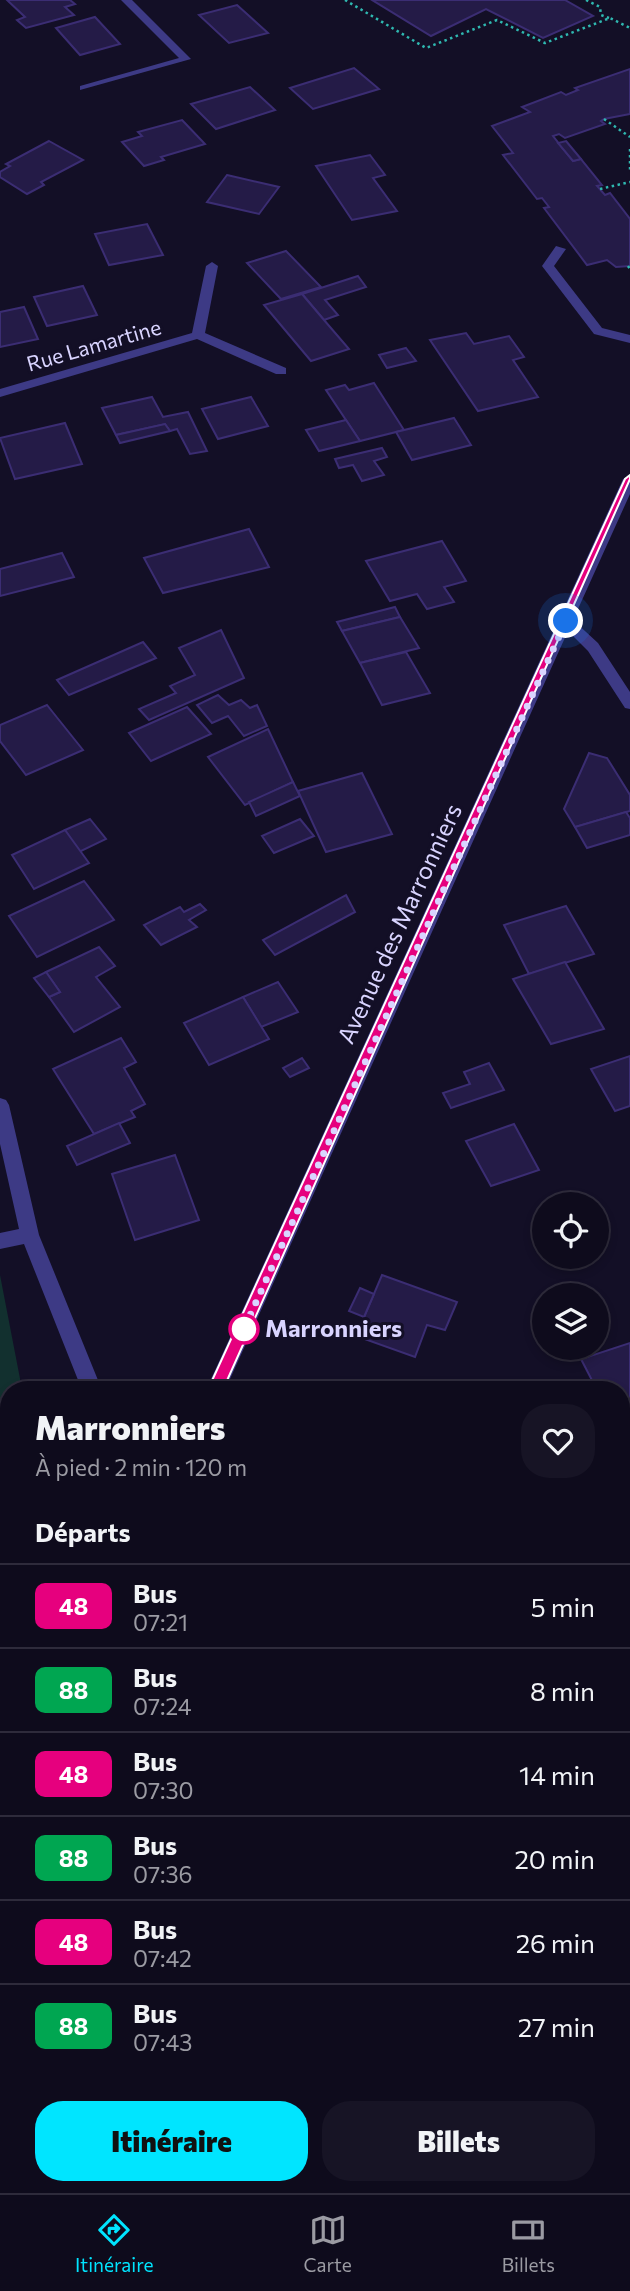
<!DOCTYPE html>
<html lang="fr">
<meta charset="utf-8">
<style>
:root{--surface:#0e0b1c;--page:#171425;--text:#f1f3f6;--muted:#9b9ba3;--line:#2e2b3b;--accent:#00e5ff}
body{margin:0;font-family:Commissioner,sans-serif;background:var(--page);color:var(--text);height:100vh;display:flex;flex-direction:column;font-size:26px;white-space:nowrap}
*{box-sizing:border-box;margin:0}
p{font-size:23px;color:var(--muted)}
.icon{flex:none;width:38px;height:38px;fill:none;stroke:currentColor;stroke-width:2;stroke-linecap:round;stroke-linejoin:round}
.map{position:relative;flex:1;overflow:hidden}
.details{position:absolute;left:0px;top:1381px;width:630px;height:814px;display:flex;flex-direction:column;background:var(--surface);border-radius:28px 28px 0 0;box-shadow:0 4px 10px #0003,0 0 0 2px var(--line)}
.details>*{flex:none}
.badge{padding:0 14px;border-radius:10px;font-size:24px;line-height:46px}
.buttons{position:absolute;left:532px;top:1192px;display:grid;gap:14px}
.buttons a{display:grid;place-items:center;width:77px;height:77px;border-radius:50%;background:var(--surface);box-shadow:0 4px 10px #0003,0 0 0 2px var(--line);font-size:35px}
.you{position:absolute;width:35px;height:35px;margin:-18px;border:5px solid #fff;border-radius:50%;background:#1a73e8;box-shadow:0 0 0 10px #1a73e833}
.map>.badge{position:absolute;translate:-50% -50%;box-shadow:0 0 0 4px #fff}
h2{padding:0 35px;font-size:26px;line-height:63px}
.round{display:grid;place-items:center;flex:none;width:74px;height:74px;border-radius:28px;background:var(--page)}
.summary{display:flex;align-items:center;justify-content:space-between;height:119px;padding:0 35px}
h1{font-size:33px;font-weight:800;line-height:52px}
.primary-button{display:flex;gap:14px;margin-top:auto;padding:14px 35px}
.primary-button a{flex:1;height:80px;border-radius:28px;background:var(--accent);color:#111;font-size:28px;font-weight:800;line-height:80px;text-align:center}
.primary-button a+a{background:var(--page);color:var(--text)}
ul{padding:0;list-style:none}
li{display:flex;align-items:center;gap:21px;height:84px;padding:0 35px;border-top:2px solid var(--line)}
li div{flex:1}
li b{display:block;font-size:26px}
li em{font-style:normal}
li .badge{min-width:77px;font-weight:700;text-align:center}
.tabs{display:flex;justify-content:space-around;align-items:center;height:98px;border-top:2px solid var(--line);background:var(--surface);font-size:19px;color:var(--muted)}
.tabs a{display:grid;justify-items:center;gap:4px}
.tabs .active{color:var(--accent)}
.map>svg:first-child{display:block}
.green{fill:#12302f}
.building{fill:#241b47;stroke:#3b2d73;stroke-width:2}
.lines{fill:none;stroke-linecap:round;stroke-linejoin:round}
.path-far1{stroke:#2fb8b0;stroke-width:2.5;stroke-dasharray:2.5 3.5;stroke-linecap:butt}
.path{stroke:#2fb8b0;stroke-width:5;stroke-dasharray:4.5 7;stroke-linecap:butt}
.service{fill:#3d3a85;fill-rule:evenodd}
.minor{fill:#3d3a85;fill-rule:evenodd}
.line{fill:#e6007e;stroke:#fff;stroke-width:2}
.walk{stroke:#d9d4ff;stroke-width:7;stroke-dasharray:0 12.6}
.stop-dot{fill:#fff;stroke:#e6007e;stroke-width:3.5}
.labels{text-anchor:middle;stroke-width:6;stroke-linejoin:round;paint-order:stroke}
.far-street-label{font-size:21px;fill:#d9d4ff;stroke:#130f26}
.street-label{font-size:24px;fill:#d9d4ff;stroke:#130f26}
.stop-label{font-size:24px;font-weight:bold;fill:#d9d4ff;stroke:#130f26;text-anchor:start}
</style>
<div class="map">
<svg width="630" height="2193" viewBox="0 0 630 2193">
<rect width="100%" height="100%" fill="#130f26"/>
<!-- green -->
<polygon class="green" points="0,1275 22,1389 9,1390 9,1606 0,1617"/>
<!-- building -->
<g class="building">
<polygon points="7,0 70,0 75,4 65,7 74,15 26,28 17,20 25,17"/>
<polygon points="372,0 565,0 593,16 543,38 486,9 431,36"/>
<polygon points="237,5 268,33 229,43 199,15"/>
<polygon points="95,17 120,44 80,55 56,28"/>
<polygon points="354,68 379,89 313,109 290,88"/>
<polygon points="630,69 630,114 604,119 601,121 605,124 565,138 559,134 553,136 573,161 581,159 602,185 597,186 605,195 610,193 630,219 630,266 616,267 607,260 587,265 544,208 549,207 542,198 537,199 503,155 513,153 492,126 530,112 522,107 561,92 566,95 578,90 575,88"/>
<polygon points="250,87 275,110 216,129 191,104"/>
<polygon points="182,120 205,144 161,157 164,160 144,166 122,142 142,136 138,132"/>
<polygon points="49,141 83,160 41,182 44,185 27,194 0,177 0,172 10,166 6,164"/>
<polygon points="566,141 581,159 573,161 558,143"/>
<polygon points="370,155 385,175 373,178 397,211 352,220 316,166"/>
<polygon points="227,175 279,187 259,214 207,202"/>
<polygon points="147,224 163,255 109,265 95,234"/>
<polygon points="286,251 321,287 281,299 247,263"/>
<polygon points="358,276 366,287 325,300 338,315 324,320 302,294"/>
<polygon points="83,286 97,315 47,326 34,297"/>
<polygon points="302,294 324,320 349,349 311,361 264,305"/>
<polygon points="24,307 38,339 0,347 0,312"/>
<polygon points="466,333 474,344 509,336 524,357 513,360 538,397 478,411 430,340"/>
<polygon points="406,348 416,361 387,368 379,355"/>
<polygon points="374,383 404,430 360,441 326,390 345,385 349,390"/>
<polygon points="152,397 163,417 188,412 207,451 190,454 177,429 170,431 165,424 116,435 102,408"/>
<polygon points="251,397 268,426 218,439 202,409"/>
<polygon points="454,418 471,445 412,460 396,432"/>
<polygon points="346,420 360,441 319,451 306,430"/>
<polygon points="65,423 82,464 15,479 0,438"/>
<polygon points="165,424 170,431 120,443 116,435"/>
<polygon points="382,448 387,457 374,461 384,475 362,481 353,465 339,468 335,459"/>
<polygon points="249,529 269,567 163,593 144,558"/>
<polygon points="442,541 466,581 444,587 454,602 427,609 417,594 390,601 366,561"/>
<polygon points="62,553 74,577 0,596 0,569"/>
<polygon points="395,607 400,617 342,631 337,622"/>
<polygon points="400,617 419,648 360,663 342,631"/>
<polygon points="221,630 244,678 149,720 139,709 176,693 170,686 195,675 179,648"/>
<polygon points="143,642 156,658 69,695 57,680"/>
<polygon points="406,652 430,693 382,705 360,663"/>
<polygon points="218,695 229,705 241,700 250,708 257,705 267,726 244,736 228,716 212,723 197,705"/>
<polygon points="47,705 83,750 26,775 0,741 0,725"/>
<polygon points="187,707 211,734 151,761 129,733"/>
<polygon points="268,729 293,782 245,805 208,757"/>
<polygon points="589,753 607,758 630,795 630,811 575,827 564,809"/>
<polygon points="362,773 392,834 326,852 298,791"/>
<polygon points="293,782 300,796 256,816 249,802"/>
<polygon points="626,812 630,818 630,835 587,848 575,827"/>
<polygon points="90,819 106,839 79,852 65,830"/>
<polygon points="300,819 314,836 274,853 262,836"/>
<polygon points="65,830 89,863 34,889 12,855"/>
<polygon points="84,881 114,920 37,957 9,916"/>
<polygon points="346,895 355,912 275,955 263,940"/>
<polygon points="200,904 206,910 189,920 197,927 161,945 144,925 180,907 184,912"/>
<polygon points="566,906 594,954 529,974 504,925"/>
<polygon points="99,947 115,966 96,977 120,1007 74,1032 49,997 60,992 46,972"/>
<polygon points="565,962 604,1029 551,1044 513,979"/>
<polygon points="46,972 60,992 49,997 34,978"/>
<polygon points="278,982 298,1012 261,1027 243,997"/>
<polygon points="243,997 269,1039 209,1065 184,1023"/>
<polygon points="121,1038 136,1062 124,1068 145,1104 131,1111 135,1117 94,1134 53,1069"/>
<polygon points="630,1056 630,1106 615,1111 591,1069"/>
<polygon points="302,1058 309,1068 290,1077 283,1068"/>
<polygon points="489,1063 504,1090 451,1108 443,1093 470,1084 464,1072"/>
<polygon points="119,1123 130,1143 77,1165 67,1146"/>
<polygon points="514,1124 539,1170 491,1186 466,1141"/>
<polygon points="175,1155 199,1220 135,1240 112,1174"/>
<polygon points="382,1275 457,1302 445,1330 427,1325 415,1357 356,1336"/>
<polygon points="360,1288 374,1294 364,1317 349,1311"/>
<polygon points="630,1343 630,1412 621,1416 621,1390 597,1390 581,1359"/>
<polygon points="630,1473 630,1569 621,1550 621,1476"/>
<polygon points="9,2027 9,2112 0,2115 0,2030"/>
</g>
<g class="lines">
<!-- path-far1 -->
<g class="path-far1">
<polyline points="345,0 426,48 497,20 545,43 610,18 630,28"/>
<polyline points="586,0 600,7 601,15 609,18"/>
<polyline points="604,119 630,137"/>
<polyline points="630,149 630,170"/>
<polyline points="600,189 630,182"/>
<polyline points="628,266 630,269"/>
</g>
<!-- path -->
<g class="path">
<polyline points="0,1554 9,1559"/>
<polyline points="0,1639 9,1628"/>
</g>
<!-- service -->
<polygon class="service" points="556,246 566,249 554,266 602,328 630,335 630,343 594,334 542,266"/>
<!-- minor -->
<g class="minor">
<polygon points="121,0 132,0 191,59 80,90 80,86 179,58"/>
<polygon points="212,262 218,266 205,333 286,368 286,374 276,374 197,339 0,397 0,389 192,333 206,266"/>
<polygon points="630,475 630,494 573,620 598,643 630,692 630,709 625,708 588,651 568,631 225,1390 206,1390 623,479"/>
<polygon points="0,1098 6,1100 9,1105 39,1235 102,1390 82,1390 24,1244 0,1249 0,1233 19,1229 0,1144"/>
<polygon points="9,1704 9,1733 0,1738 0,1709"/>
<polygon points="319,2186 343,2186 345,2193 321,2193"/>
</g>
</g>
<!-- line -->
<polygon class="line" points="630,475 630,479 221,1394 210,1394 210,1385 625,479"/>
<g class="lines">
<!-- walk -->
<polyline class="walk" points="244,1329 242,1333 566,621"/>
</g>
<!-- markers -->
<circle class="stop-dot" cx="244" cy="1329" r="14"/>
<g class="labels">
<!-- far-street labels -->
<g class="far-street-label">
<text transform="translate(94 346) rotate(-16)" y="7">Rue Lamartine</text>
</g>
<!-- street labels -->
<g class="street-label">
<text transform="translate(400 924) rotate(-65)" y="8">Avenue des Marronniers</text>
</g>
<!-- stop labels -->
<g class="stop-label">
<text x="265" y="1337">Marronniers</text>
</g>
</g>
</svg>
<div class="buttons">
<a><svg class="icon" aria-label="locate" viewBox="0 0 24 24"><circle cx="12" cy="12" r="6"/><path d="M12 2v4M12 18v4M2 12h4M18 12h4"/></svg></a>
<a><svg class="icon" aria-label="layers" viewBox="0 0 24 24"><path d="M12 4l9 5-9 5-9-5zM3 14l9 5 9-5"/></svg></a>
</div>
<div class="you" style="left:566px;top:621px"></div>
<section class="details">
<div class="summary"><div><h1>Marronniers</h1><p>À pied · 2 min · 120 m</p></div><a class="round"><svg class="icon" aria-label="heart" viewBox="0 0 24 24"><path d="M12 20l-8-8c-3-5 5-10 8-4 3-6 11-1 8 4z"/></svg></a></div>
<h2>Départs</h2>
<ul>
<li><span class="badge" style="background:#e6007e;color:#fff">48</span><div><b>Bus</b><p>07:21</p></div><em>5 min</em></li>
<li><span class="badge" style="background:#00a651;color:#fff">88</span><div><b>Bus</b><p>07:24</p></div><em>8 min</em></li>
<li><span class="badge" style="background:#e6007e;color:#fff">48</span><div><b>Bus</b><p>07:30</p></div><em>14 min</em></li>
<li><span class="badge" style="background:#00a651;color:#fff">88</span><div><b>Bus</b><p>07:36</p></div><em>20 min</em></li>
<li><span class="badge" style="background:#e6007e;color:#fff">48</span><div><b>Bus</b><p>07:42</p></div><em>26 min</em></li>
<li><span class="badge" style="background:#00a651;color:#fff">88</span><div><b>Bus</b><p>07:43</p></div><em>27 min</em></li>
</ul>
<div class="primary-button"><a>Itinéraire</a><a>Billets</a></div>
</section>
</div>
<nav class="tabs">
<a class="active"><svg class="icon" aria-label="directions" viewBox="0 0 24 24"><path d="M12 3l9 9-9 9-9-9zM9 14v-3h6M13 9l2 2-2 2"/></svg>Itinéraire</a>
<a><svg class="icon" aria-label="map" viewBox="0 0 24 24"><path d="M3 6l6-2 6 2 6-2v14l-6 2-6-2-6 2zM9 4v14M15 6v14"/></svg>Carte</a>
<a><svg class="icon" aria-label="tickets" viewBox="0 0 24 24"><path d="M3 7h18v10H3zM15 7v10"/></svg>Billets</a>
</nav>
